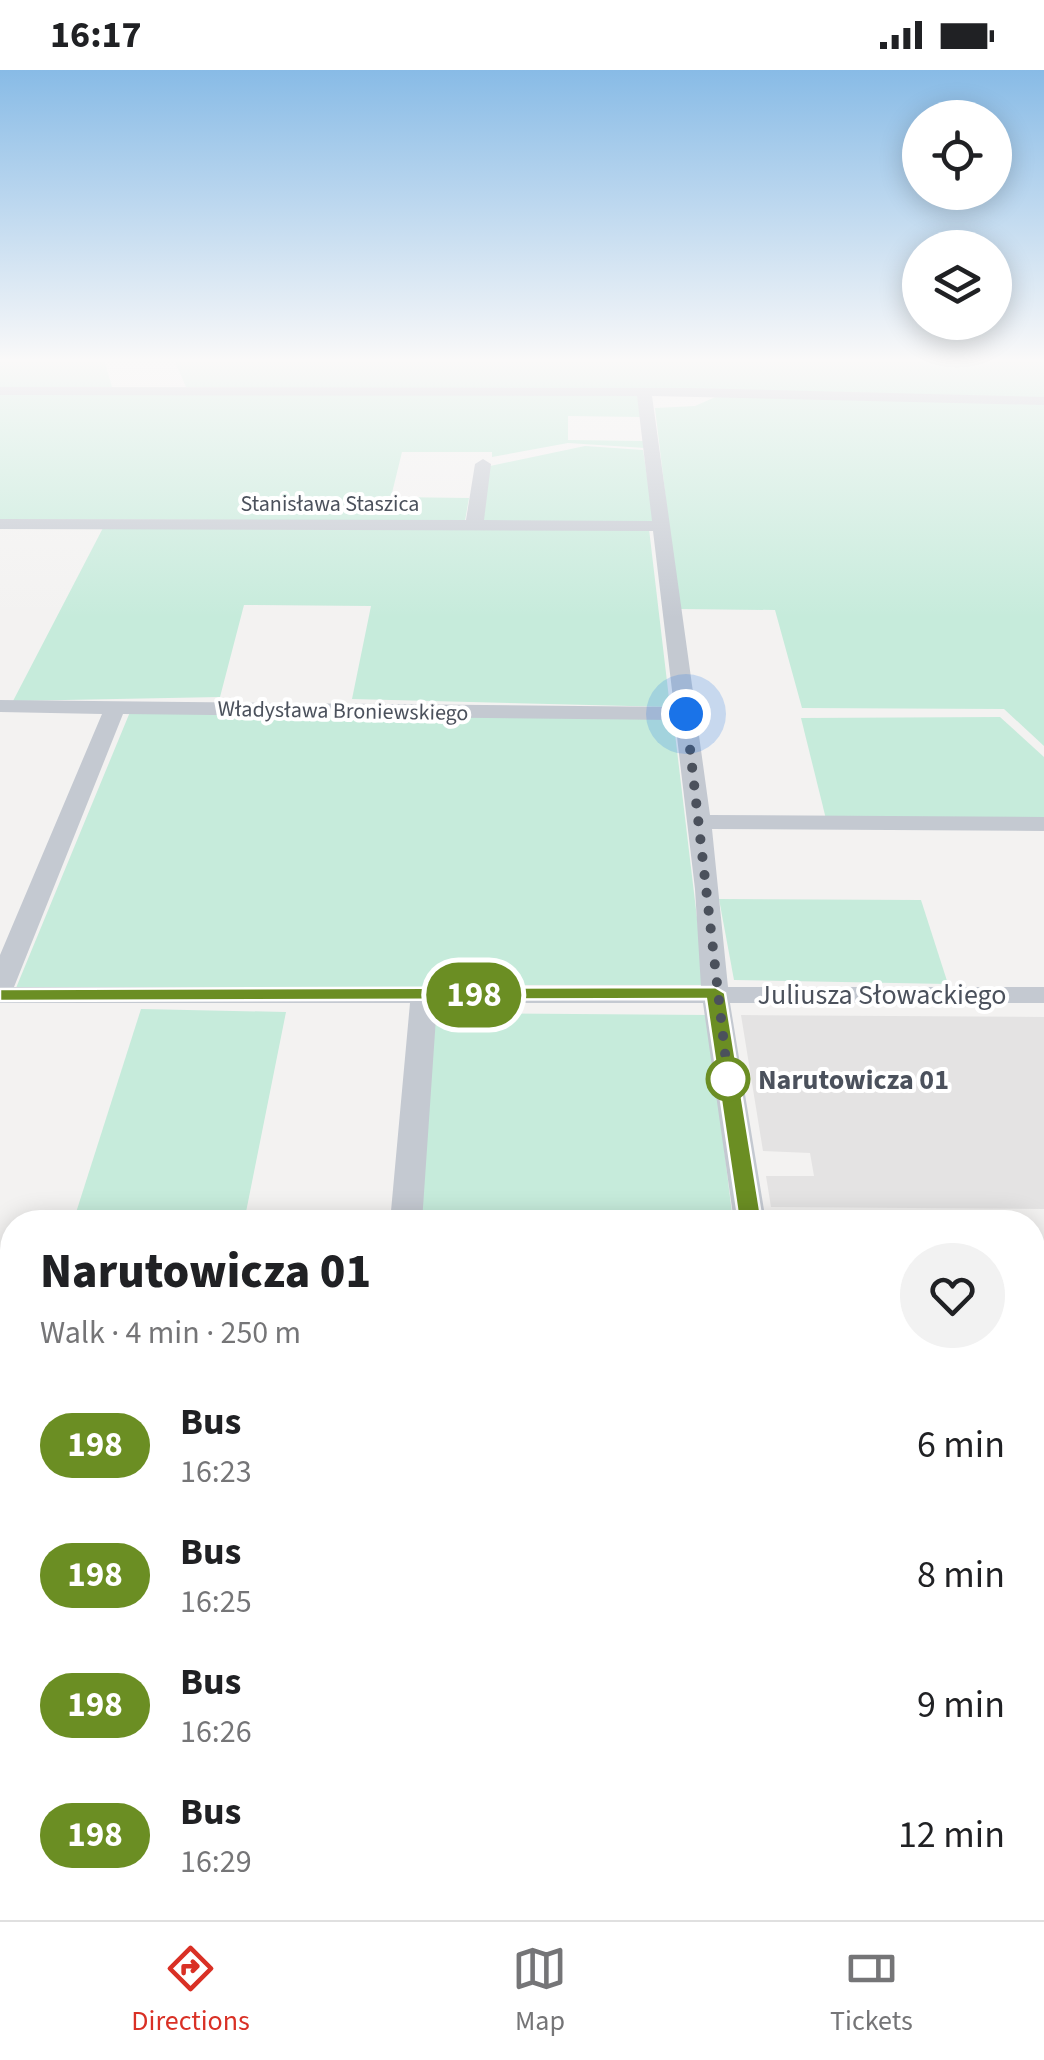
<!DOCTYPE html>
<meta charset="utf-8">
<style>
:root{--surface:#fff;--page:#f2f2f2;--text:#202124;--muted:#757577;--line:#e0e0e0;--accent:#d93025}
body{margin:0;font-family:"Source Sans 3",sans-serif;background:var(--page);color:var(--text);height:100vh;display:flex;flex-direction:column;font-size:38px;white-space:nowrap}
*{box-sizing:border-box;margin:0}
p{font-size:32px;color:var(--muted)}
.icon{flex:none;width:55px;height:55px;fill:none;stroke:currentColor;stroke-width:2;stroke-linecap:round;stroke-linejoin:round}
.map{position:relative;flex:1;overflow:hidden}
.details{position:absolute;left:0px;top:1140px;width:1045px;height:710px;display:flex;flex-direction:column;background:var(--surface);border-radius:40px 40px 0 0;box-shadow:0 5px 25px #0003}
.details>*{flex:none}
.badge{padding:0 20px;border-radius:32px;font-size:35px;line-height:65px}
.buttons{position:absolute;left:902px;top:30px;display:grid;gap:20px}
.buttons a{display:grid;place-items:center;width:110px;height:110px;border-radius:50%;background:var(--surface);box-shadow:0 5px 25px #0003;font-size:50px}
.you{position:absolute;width:50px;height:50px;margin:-25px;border:8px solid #fff;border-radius:50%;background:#1a73e8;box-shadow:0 0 0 15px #1a73e833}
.map>.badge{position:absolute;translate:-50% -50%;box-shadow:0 0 0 5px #fff}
.round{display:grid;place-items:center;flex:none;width:105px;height:105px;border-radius:52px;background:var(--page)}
.head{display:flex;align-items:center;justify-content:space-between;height:170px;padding:0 40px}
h1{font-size:48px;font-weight:800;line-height:75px}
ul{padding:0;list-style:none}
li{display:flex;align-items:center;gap:30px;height:130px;padding:0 40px}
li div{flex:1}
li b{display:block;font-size:38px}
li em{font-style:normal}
li .badge{min-width:110px;font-weight:700;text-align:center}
.status{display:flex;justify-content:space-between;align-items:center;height:70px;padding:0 50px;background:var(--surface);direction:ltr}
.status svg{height:28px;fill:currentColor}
.tab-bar{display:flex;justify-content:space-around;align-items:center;height:140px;border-top:2px solid var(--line);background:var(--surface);font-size:28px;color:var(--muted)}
.tab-bar a{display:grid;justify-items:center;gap:5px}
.tab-bar .current{color:var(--accent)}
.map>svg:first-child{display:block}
.education{fill:#e4e3e3}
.green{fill:#c6ebdb}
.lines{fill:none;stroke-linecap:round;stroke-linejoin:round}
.minor{fill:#c4c9d1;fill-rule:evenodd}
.line{fill:#6b8e23;stroke:#fff;stroke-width:2.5}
.walk{stroke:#4b515c;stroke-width:10;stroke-dasharray:0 18}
.stop-dot{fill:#fff;stroke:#6b8e23;stroke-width:5}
.labels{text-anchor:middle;stroke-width:8;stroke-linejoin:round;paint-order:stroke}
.far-street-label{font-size:22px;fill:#4b515c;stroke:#fff}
.street-label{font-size:28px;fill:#4b515c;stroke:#fff}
.stop-label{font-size:28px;font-weight:bold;fill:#4b515c;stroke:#fff;text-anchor:start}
</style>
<div class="status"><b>16:17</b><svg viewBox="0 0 49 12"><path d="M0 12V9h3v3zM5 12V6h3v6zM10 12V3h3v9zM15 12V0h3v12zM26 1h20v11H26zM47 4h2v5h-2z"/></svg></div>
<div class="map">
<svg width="1044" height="1850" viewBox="0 0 1044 1850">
<rect width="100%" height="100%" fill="#f3f2f1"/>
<!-- education -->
<polygon class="education" points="741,945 1044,947 1044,1139 771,1137 766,1106 814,1106 810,1083 763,1081"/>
<!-- green -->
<g class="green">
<polygon points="0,289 104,289 112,317 0,317"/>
<polygon points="174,289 1044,289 1044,330 186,317"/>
<polygon points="0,323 637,324 641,347 568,346 568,370 644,371 645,378 568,373 492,387 492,382 402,382 391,427 469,428 465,451 0,449"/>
<polygon points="720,325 1044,333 1044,676 1004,639 802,638 775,540 679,539 655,338 695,336"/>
<polygon points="585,376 643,380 654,452 482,451 490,396"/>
<polygon points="104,456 649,459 670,637 352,629 371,536 244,535 220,627 13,631"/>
<polygon points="130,642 673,647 705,915 506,915 438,920 16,918"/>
<polygon points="1000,647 1044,687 1044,749 826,749 801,648"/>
<polygon points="719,829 921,830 948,914 734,910"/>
<polygon points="141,939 286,942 244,1152 73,1152"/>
<polygon points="432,943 708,945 733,1152 414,1152"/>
<polygon points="0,1473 12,1473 12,1838 192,1838 190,1850 0,1850"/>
</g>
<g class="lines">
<!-- minor -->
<g class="minor">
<path d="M0,317L691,318L1044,327V335L652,326L710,745L1044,747V761L712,759L728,917H1044V933H730L766,1152H734L703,933H437L422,1152H390L410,933H0V885L102,644L0,642V630L674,637L653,461L0,459V449L466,450L475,394L483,389L491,394L484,450L652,451L637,326L0,325ZM123,644L675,650L695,819L701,917H14Z"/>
<polygon points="0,1432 12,1433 12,1465 0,1466"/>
<rect x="1032" y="1443" width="12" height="34"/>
<polygon points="824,1838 870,1838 873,1850 825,1850"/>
</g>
</g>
<!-- sky -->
<linearGradient id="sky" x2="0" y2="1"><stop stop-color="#88bbe6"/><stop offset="0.53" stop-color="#faf9f9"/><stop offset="1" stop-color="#faf9f9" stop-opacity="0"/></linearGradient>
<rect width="1044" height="548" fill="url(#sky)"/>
<!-- line -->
<polygon class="line" points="715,917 725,923 762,1152 750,1161 739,1152 706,929 0,931 0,919"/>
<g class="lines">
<!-- walk -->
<polyline class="walk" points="686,644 728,1009"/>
</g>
<!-- markers -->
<circle class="stop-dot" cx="728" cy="1009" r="20"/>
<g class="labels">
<!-- far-street labels -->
<g class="far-street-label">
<text x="330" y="441">Stanisława Staszica</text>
<text transform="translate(343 640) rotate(1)" y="8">Władysława Broniewskiego</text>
</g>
<!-- street labels -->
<g class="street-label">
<text x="882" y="934">Juliusza Słowackiego</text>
</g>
<!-- stop labels -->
<g class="stop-label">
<text x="758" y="1019">Narutowicza 01</text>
</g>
</g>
</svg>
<div class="buttons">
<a><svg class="icon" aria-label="locate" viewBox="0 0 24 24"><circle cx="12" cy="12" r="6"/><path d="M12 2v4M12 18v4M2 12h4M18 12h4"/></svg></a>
<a><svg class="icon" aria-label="layers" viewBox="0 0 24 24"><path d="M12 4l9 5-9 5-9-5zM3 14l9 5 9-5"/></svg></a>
</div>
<div class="you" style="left:686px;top:644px"></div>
<b class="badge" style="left:474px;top:925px;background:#6b8e23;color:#fff">198</b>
<section class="details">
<div class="head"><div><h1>Narutowicza 01</h1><p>Walk · 4 min · 250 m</p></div><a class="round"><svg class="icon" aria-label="heart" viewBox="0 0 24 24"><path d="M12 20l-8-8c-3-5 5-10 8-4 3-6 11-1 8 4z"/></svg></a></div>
<ul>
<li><span class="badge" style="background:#6b8e23;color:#fff">198</span><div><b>Bus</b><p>16:23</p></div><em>6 min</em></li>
<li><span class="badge" style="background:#6b8e23;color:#fff">198</span><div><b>Bus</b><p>16:25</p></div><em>8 min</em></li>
<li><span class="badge" style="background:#6b8e23;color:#fff">198</span><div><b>Bus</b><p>16:26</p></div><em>9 min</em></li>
<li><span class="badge" style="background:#6b8e23;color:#fff">198</span><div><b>Bus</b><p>16:29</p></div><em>12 min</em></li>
</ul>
</section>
</div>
<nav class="tab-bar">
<a class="current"><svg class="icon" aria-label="directions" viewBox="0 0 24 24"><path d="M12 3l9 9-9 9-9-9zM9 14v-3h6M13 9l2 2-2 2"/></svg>Directions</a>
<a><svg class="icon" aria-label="map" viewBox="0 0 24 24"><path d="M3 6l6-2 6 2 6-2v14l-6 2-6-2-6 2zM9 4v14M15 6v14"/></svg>Map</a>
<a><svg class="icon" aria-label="tickets" viewBox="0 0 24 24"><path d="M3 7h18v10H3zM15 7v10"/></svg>Tickets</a>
</nav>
